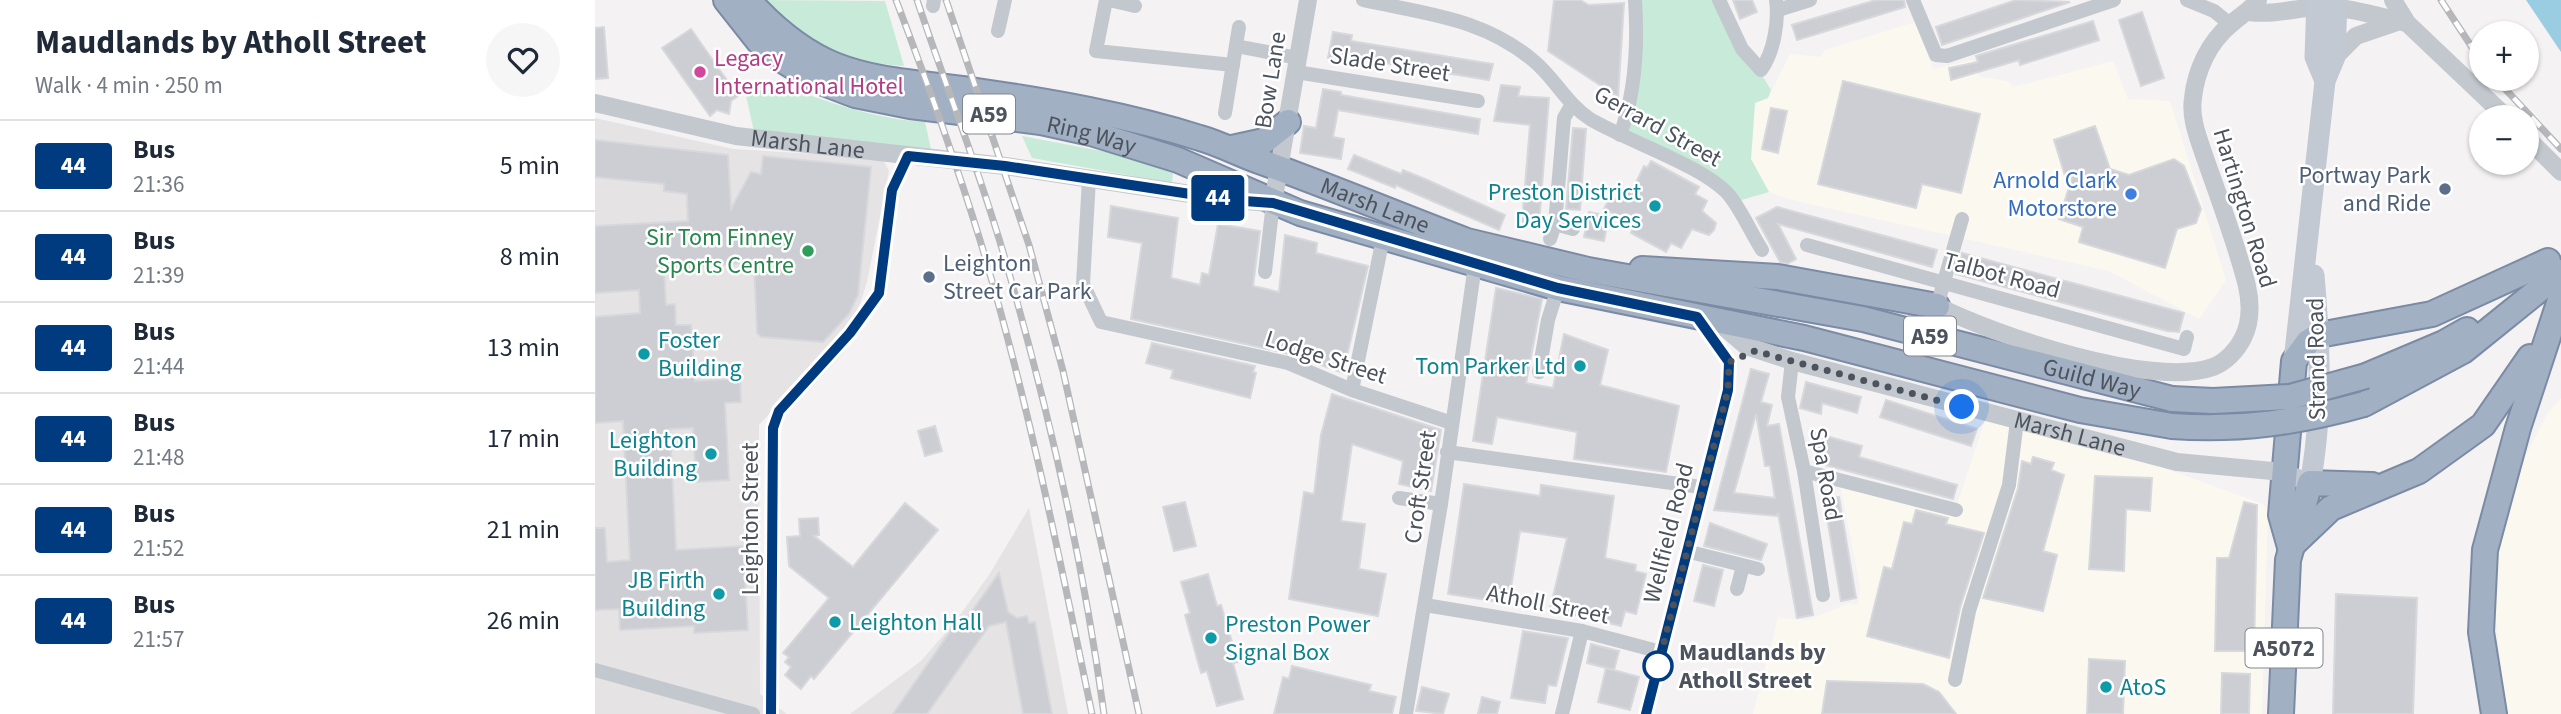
<!DOCTYPE html>
<meta charset="utf-8">
<style>
:root{--surface:#fff;--page:#f6f6f7;--text:#1f2937;--muted:#747a83;--line:#e0e1e3}
body{margin:0;font-family:"Source Sans 3",sans-serif;background:var(--page);color:var(--text);height:100vh;display:flex;flex-direction:column;font-size:26px;white-space:nowrap}
*{box-sizing:border-box;margin:0}
p{font-size:23px;color:var(--muted)}
.icon{flex:none;width:38px;height:38px;fill:none;stroke:currentColor;stroke-width:2;stroke-linecap:round;stroke-linejoin:round}
.map{position:relative;flex:1;overflow:hidden}
.side{display:flex;flex-direction:column;background:var(--surface);width:595px}
.side>*{flex:none}
.badge{padding:0 14px;border-radius:5px;font-size:24px;line-height:46px}
.tools{position:absolute;left:1874px;top:21px;display:grid;gap:14px}
.tools a{display:grid;place-items:center;width:70px;height:70px;border-radius:50%;background:var(--surface);box-shadow:0 2px 5px #0004;font-size:35px}
.you{position:absolute;width:35px;height:35px;margin:-18px;border:5px solid #fff;border-radius:50%;background:#1a73e8;box-shadow:0 0 0 10px #1a73e833}
.map>.badge{position:absolute;translate:-50% -50%;box-shadow:0 0 0 4px #fff}
.round{display:grid;place-items:center;flex:none;width:74px;height:74px;border-radius:37px;background:var(--page)}
.overview{display:flex;align-items:center;justify-content:space-between;height:119px;padding:0 35px}
h1{font-size:33px;font-weight:700;line-height:52px}
ul{padding:0;list-style:none}
li{display:flex;align-items:center;gap:21px;height:91px;padding:0 35px;border-top:2px solid var(--line)}
li div{flex:1}
li b{display:block;font-size:26px}
li em{font-style:normal}
li .badge{min-width:77px;font-weight:700;text-align:center}
main{display:flex;flex:1;min-height:0}
.map>svg:first-child{display:block}
.commercial{fill:#fbf9ef}
.education{fill:#e5e3e3}
.green{fill:#c7ebd8}
.water{fill:#9acce2}
.building{fill:#cdced3;stroke:#d7d8dc;stroke-width:2;fill-rule:evenodd}
.lines{fill:none;stroke-linecap:round;stroke-linejoin:round}
.trunk-casing{stroke:#7b8ba5;stroke-width:28}
.minor{stroke:#c2c8ce;stroke-width:14}
.tertiary{stroke:#c2c8ce;stroke-width:18}
.secondary{stroke:#c2c9d3;stroke-width:21}
.trunk{stroke:#a2b0c3;stroke-width:24}
.rail-casing{stroke:#b5b7bb;stroke-width:7}
.rail{stroke:#fff;stroke-width:4.5;stroke-dasharray:13;stroke-linecap:butt}
.trunk-bridge-casing{stroke:#7b8ba5;stroke-width:28;stroke-linecap:butt}
.trunk-bridge{stroke:#a2b0c3;stroke-width:24}
.line-casing{stroke:#fff;stroke-width:16}
.line{stroke:#003b80;stroke-width:10}
.walk{stroke:#4c535d;stroke-width:7;stroke-dasharray:0 12.6}
.hotel-dot{fill:#d1479c;stroke:#fff;stroke-width:2.5}
.service-dot{fill:#5c6f8a;stroke:#fff;stroke-width:2.5}
.shop-dot{fill:#3f7fe0;stroke:#fff;stroke-width:2.5}
.culture-dot{fill:#0f9aa8;stroke:#fff;stroke-width:2.5}
.leisure-dot{fill:#2e9e5b;stroke:#fff;stroke-width:2.5}
.stop-dot{fill:#fff;stroke:#003b80;stroke-width:3.5}
.labels{text-anchor:middle;stroke-width:5;stroke-linejoin:round;paint-order:stroke}
.shield{fill:#fff;stroke:#82878e;stroke-width:2}
.shield-label{font-size:23px;font-weight:bold;fill:#4c535d}
.hotel-label{font-size:24px;fill:#b23c85;stroke:#fff;text-anchor:start}
.street-label{font-size:24px;fill:#4c535d;stroke:#fff}
.service-label{font-size:24px;fill:#4e5e75;stroke:#fff;text-anchor:end}
.shop-label{font-size:24px;fill:#366cbe;stroke:#fff;text-anchor:end}
.culture-label{font-size:24px;fill:#0d838f;stroke:#fff;text-anchor:end}
.leisure-label{font-size:24px;fill:#27864d;stroke:#fff;text-anchor:end}
.stop-label{font-size:24px;font-weight:bold;fill:#4c535d;stroke:#fff;text-anchor:start}
</style>
<main>
<section class="side">
<div class="overview"><div><h1>Maudlands by Atholl Street</h1><p>Walk · 4 min · 250 m</p></div><a class="round"><svg class="icon" aria-label="heart" viewBox="0 0 24 24"><path d="M12 20l-8-8c-3-5 5-10 8-4 3-6 11-1 8 4z"/></svg></a></div>
<ul>
<li><span class="badge" style="background:#003b80;color:#fff">44</span><div><b>Bus</b><p>21:36</p></div><em>5 min</em></li>
<li><span class="badge" style="background:#003b80;color:#fff">44</span><div><b>Bus</b><p>21:39</p></div><em>8 min</em></li>
<li><span class="badge" style="background:#003b80;color:#fff">44</span><div><b>Bus</b><p>21:44</p></div><em>13 min</em></li>
<li><span class="badge" style="background:#003b80;color:#fff">44</span><div><b>Bus</b><p>21:48</p></div><em>17 min</em></li>
<li><span class="badge" style="background:#003b80;color:#fff">44</span><div><b>Bus</b><p>21:52</p></div><em>21 min</em></li>
<li><span class="badge" style="background:#003b80;color:#fff">44</span><div><b>Bus</b><p>21:57</p></div><em>26 min</em></li>
</ul>
</section>
<div class="map">
<svg width="1966" height="714" viewBox="0 0 1966 714">
<rect width="100%" height="100%" fill="#f4f2f2"/>
<!-- commercial -->
<g class="commercial">
<polygon points="1320,22 1338,69 1378,60 1385,77 1413,81 1419,87 1518,61 1533,99 1575,101 1631,280 1604,319 1514,271 1197,200 1174,192 1156,159 1160,103 1173,98 1195,54 1225,57 1230,50"/>
<polygon points="1966,398 1966,714 1914,714 1909,702 1897,577 1912,491 1953,413"/>
<polygon points="1392,414 1484,437 1668,504 1673,509 1667,714 1158,714 1183,618 1212,620 1255,603 1263,605 1265,586 1244,479 1360,510"/>
</g>
<!-- education -->
<g class="education">
<polygon points="0,118 138,149 287,158 294,171 272,282 261,316 164,425 165,694 192,714 0,714"/>
<polygon points="434,508 473,714 255,714 326,661 360,622 394,575"/>
</g>
<!-- green -->
<g class="green">
<path d="M168,0L290,1L309,66C239,61 219,46 168,0Z"/>
<polygon points="1043,0 1121,0 1176,90 1173,98 1160,103 1156,159 1174,192 1143,201 1029,134"/>
<path d="M195,89C241,104 281,119 330,122L336,149L332,158L159,132L150,91Z"/>
<polygon points="427,136 517,153 578,173 577,183 437,158"/>
</g>
<!-- water -->
<polygon class="water" points="1931,0 1966,0 1966,52"/>
<!-- building -->
<g class="building">
<polygon points="959,0 985,0 994,5 1029,3 1023,97 953,51"/>
<polygon points="1138,0 1157,0 1162,12 1145,19"/>
<polygon points="1281,0 1309,0 1310,7 1202,40 1197,25"/>
<polygon points="1421,0 1475,2 1347,45 1341,27"/>
<polygon points="1547,12 1569,78 1546,86 1524,20"/>
<polygon points="1498,21 1504,40 1425,65 1424,60 1356,80 1354,68 1383,62 1381,56"/>
<polygon points="9,27 13,78 0,79 0,28"/>
<polygon points="96,29 143,96 136,101 134,114 122,110 115,116 67,48"/>
<polygon points="738,32 757,35 756,41 898,64 894,80 753,57 752,61 733,58"/>
<polygon points="1248,81 1385,114 1366,193 1327,184 1321,208 1223,184"/>
<polygon points="906,85 925,87 923,96 954,98 944,224 927,222 935,125 899,121"/>
<polygon points="728,89 746,92 746,95 885,119 883,134 743,110 738,137 749,139 746,159 705,153 709,126 721,128"/>
<polygon points="1176,108 1192,111 1183,153 1167,149"/>
<polygon points="1500,126 1515,169 1534,175 1579,159 1589,166 1606,209 1601,223 1582,229 1570,268 1484,242 1488,227 1464,219 1477,178 1470,176 1459,140"/>
<polygon points="978,128 991,129 985,210 971,209"/>
<polygon points="0,140 133,155 136,209 156,172 166,174 168,156 276,167 263,295 254,314 228,342 166,337 162,333 159,262 69,269 71,305 80,304 81,325 96,325 100,381 145,378 146,402 130,403 134,480 101,482 98,428 75,429 81,550 148,546 153,630 99,633 99,626 25,630 24,609 0,610 0,528 10,528 12,562 35,560 28,421 0,423 0,317 45,313 44,290 0,293 0,226 93,221 92,194 69,191 69,184 0,177"/>
<polygon points="759,155 806,174 808,170 830,179 910,215 904,230 812,190 801,185 800,188 753,169"/>
<polygon points="1056,161 1104,187 1100,194 1112,201 1107,211 1121,223 1119,230 1114,235 1097,229 1086,248 1076,243 1071,252 1036,233 1040,224 1009,209 1015,197 1026,202 1034,187 1038,189 1049,166 1052,168"/>
<polygon points="516,206 583,218 576,278 605,285 607,273 614,275 623,224 665,231 658,286 684,292 690,235 722,243 721,253 773,266 748,373 695,354 536,319 547,243 513,237"/>
<polygon points="1182,207 1342,250 1337,267 1183,224 1201,259 1192,264 1185,262 1161,218"/>
<polygon points="994,212 1014,216 1009,241 989,237"/>
<polygon points="1367,253 1589,313 1584,332 1572,331 1361,274"/>
<polygon points="901,288 947,299 931,383 958,388 969,334 1013,350 1005,385 1084,406 1071,472 979,459 982,432 902,417 897,444 878,441"/>
<polygon points="557,343 660,366 658,372 661,373 655,398 576,378 578,370 551,363"/>
<path d="M1156,369L1174,374L1166,402L1177,405L1172,426L1184,424L1218,615L1202,618L1183,513L1182,516L1119,510ZM1161,414L1170,466H1175L1180,498L1139,493Z"/>
<polygon points="1211,382 1266,397 1262,413 1227,403 1226,414 1205,408"/>
<polygon points="737,394 846,430 836,491 804,484 808,461 757,444 746,521 770,524 764,569 791,574 783,616 694,599 709,492 719,494 726,435"/>
<polygon points="1291,400 1382,429 1376,446 1285,417"/>
<polygon points="340,426 347,451 330,456 323,431"/>
<polygon points="1220,433 1267,446 1264,457 1362,485 1358,499 1219,462 1223,447 1217,446"/>
<polygon points="1438,457 1459,463 1456,470 1469,475 1448,551 1462,555 1448,611 1388,598 1423,488 1427,461 1436,464"/>
<polygon points="1500,476 1557,478 1555,511 1531,509 1529,571 1494,569"/>
<polygon points="869,484 945,496 946,485 1019,496 1010,558 1041,565 1040,571 1051,574 1041,614 1030,611 1026,626 955,609 972,538 925,531 915,594 906,593 905,602 853,594"/>
<polygon points="1244,497 1261,598 1246,601 1229,499"/>
<polygon points="590,502 601,546 579,551 568,507"/>
<polygon points="1649,502 1662,505 1659,651 1620,651 1622,558 1634,558"/>
<polygon points="310,503 343,530 219,679 216,676 206,689 190,675 196,667 190,662 194,657 188,653 234,598 194,566 192,537 205,536 204,519 223,518 224,535 219,536 258,567"/>
<polygon points="1321,510 1353,518 1351,524 1389,533 1365,608 1354,658 1272,636 1289,567 1297,569 1309,522 1317,524"/>
<polygon points="1115,523 1172,544 1166,560 1109,546"/>
<polygon points="1108,565 1128,570 1119,606 1099,601"/>
<polygon points="404,573 413,612 422,618 432,616 434,623 440,622 457,714 428,714 411,622 394,626 332,714 298,714 359,626 365,628"/>
<polygon points="613,574 622,606 626,605 643,662 638,663 648,699 622,706 612,671 606,673 590,615 595,613 586,582"/>
<polygon points="1741,594 1822,598 1818,714 1738,714"/>
<polygon points="928,631 973,638 961,686 953,685 950,703 916,698"/>
<polygon points="996,644 1024,651 1019,670 992,663"/>
<polygon points="1494,659 1530,661 1528,714 1492,714"/>
<polygon points="697,666 776,685 774,691 801,697 797,714 679,714 688,677 694,679"/>
<polygon points="1011,668 1044,677 1035,710 1003,702"/>
<polygon points="1627,673 1655,674 1654,714 1626,714"/>
<polygon points="1232,681 1328,684 1344,692 1361,714 1227,714"/>
<polygon points="827,687 854,694 848,714 821,711"/>
<polygon points="887,697 905,702 902,714 883,714"/>
</g>
<g class="lines">
<defs>
<g id="trunk">
<path id="s3" d="M131,0L165,43L189,61L218,79L260,95L315,106L446,122L496,133L583,160L705,213L963,288L1209,338L1485,410L1577,426"/>
<path id="s4" d="M153,0C229,84 279,76 382,91C457,102 532,115 605,138C626,144 644,154 664,161C734,186 803,215 872,241L993,270L1268,319L1577,399"/>
<polyline points="637,148 669,141 693,122"/>
<polyline points="1047,269 1183,277 1342,306"/>
<polyline points="1771,376 1849,343 1872,330"/>
<polyline points="1769,404 1868,351 1966,272"/>
<polyline points="1695,547 1686,515 1699,361 1713,342 1724,335 1837,314 1953,261"/>
<polyline points="1695,547 1736,508 1824,471 1888,425 1935,357"/>
<polyline points="1686,714 1693,560 1715,483 1777,485"/>
<polyline points="1899,714 1886,632 1890,550 1923,428 1966,297"/>
</g>
</defs>
<!-- trunk casing -->
<use href="#trunk" class="trunk-casing"/>
<!-- minor -->
<g class="minor">
<polyline points="511,0 501,51 638,65"/>
<polyline points="514,0 540,6"/>
<path d="M768,0C831,14 889,18 940,62C960,79 972,104 995,119C1032,141 1109,166 1134,195C1147,211 1156,233 1167,250"/>
<path d="M1124,0L1147,49L1166,70C1179,52 1184,21 1181,0"/>
<polyline points="1318,0 1341,55 1352,56 1519,0"/>
<polyline points="1592,0 1619,11 1635,24"/>
<polyline points="338,6 339,0"/>
<polyline points="1183,10 1215,0"/>
<polyline points="403,31 410,0"/>
<polyline points="641,46 703,58"/>
<polyline points="701,72 883,101"/>
<polyline points="630,113 644,27"/>
<path d="M1025,135C1041,92 1043,45 1040,0"/>
<polyline points="494,179 488,284 506,322 693,363 757,390 857,423"/>
<polyline points="960,224 978,229"/>
<polyline points="955,239 960,224 969,118 977,104"/>
<polyline points="1212,245 1589,349 1592,337"/>
<polyline points="670,272 678,203"/>
<polyline points="1342,306 1367,219"/>
<polyline points="1197,361 1193,397 1209,471 1228,595"/>
<polyline points="944,372 953,320 963,288"/>
<polyline points="757,390 788,238"/>
<polyline points="852,452 1106,487"/>
<polyline points="1209,471 1361,510"/>
<polyline points="804,498 846,504"/>
<polyline points="1091,551 1163,569"/>
<polyline points="1142,589 1148,566"/>
<polyline points="830,605 987,631 1066,652"/>
<polyline points="0,670 158,714"/>
<polyline points="1360,680 1374,611 1414,485 1422,421"/>
<polyline points="176,714 178,428 185,411 243,348 284,293 297,190 313,156"/>
<polyline points="811,714 846,504 880,265"/>
<polyline points="967,714 987,631"/>
<polyline points="1051,714 1133,390 1134,362 1102,317"/>
</g>
<!-- tertiary -->
<g class="tertiary">
<polyline points="1798,0 1812,23 1911,117"/>
<path d="M1654,12C1678,15 1697,9 1720,7C1751,6 1782,16 1812,23"/>
<polyline points="1740,57 1761,36 1802,22"/>
<path id="s1" d="M0,103L141,136L410,166L635,200L678,203L713,0"/>
<polyline points="1932,138 1966,172"/>
<path d="M1342,306C1400,335 1556,389 1618,367C1631,362 1642,350 1648,338C1656,322 1656,304 1652,286C1641,242 1624,198 1609,155C1603,137 1595,118 1598,98C1601,70 1614,42 1636,24C1646,15 1655,11 1663,0"/>
<path id="s2" d="M1122,321L1151,346L1197,361L1582,462L1688,472L1715,483"/>
</g>
<!-- secondary -->
<g class="secondary">
<polyline points="1722,0 1720,57 1730,81"/>
<polyline points="1699,361 1730,81 1740,57 1742,0"/>
<path d="M1715,483C1728,416 1725,343 1719,275"/>
</g>
<!-- trunk -->
<use href="#trunk" class="trunk"/>
<defs>
<g id="rail">
<path d="M301,0C331,79 360,159 385,240C432,396 464,555 497,714"/>
<path d="M322,0C350,84 383,167 408,252C452,403 488,558 509,714"/>
<polyline points="351,0 434,245 468,371 544,714"/>
<polyline points="1846,0 1886,61"/>
<polyline points="1901,79 1966,149"/>
</g>
</defs>
<!-- rail casing -->
<use href="#rail" class="rail-casing"/>
<!-- rail -->
<use href="#rail" class="rail"/>
<defs>
<g id="trunk-bridge">
<polyline points="1577,399 1618,401 1695,397 1771,376"/>
<path d="M1577,426C1644,431 1705,422 1769,404"/>
</g>
</defs>
<!-- trunk-bridge casing -->
<use href="#trunk-bridge" class="trunk-bridge-casing"/>
<!-- trunk-bridge -->
<use href="#trunk-bridge" class="trunk-bridge"/>
</g>
<g class="lines">
<defs>
<polyline id="line" points="176,714 178,428 184,411 255,333 284,293 297,190 313,156 410,166 635,200 678,203 963,288 1102,317 1134,362 1133,390 1051,714"/>
</defs>
<!-- line casing -->
<use href="#line" class="line-casing"/>
<!-- line -->
<use href="#line" class="line"/>
<!-- walk -->
<polyline class="walk" points="1063,666 1133,390 1134,362 1160,351 1367,407"/>
</g>
<!-- markers -->
<circle class="hotel-dot" cx="105" cy="72" r="7"/>
<g class="service-dot">
<circle cx="1850" cy="189" r="7"/>
<circle cx="334" cy="277" r="7"/>
</g>
<circle class="shop-dot" cx="1536" cy="194" r="7"/>
<g class="culture-dot">
<circle cx="1060" cy="206" r="7"/>
<circle cx="49" cy="354" r="7"/>
<circle cx="985" cy="366" r="7"/>
<circle cx="116" cy="454" r="7"/>
<circle cx="124" cy="594" r="7"/>
<circle cx="240" cy="622" r="7"/>
<circle cx="616" cy="638" r="7"/>
<circle cx="1511" cy="687" r="7"/>
</g>
<circle class="leisure-dot" cx="213" cy="251" r="7"/>
<circle class="stop-dot" cx="1063" cy="666" r="14"/>
<g class="labels">
<!-- shield labels -->
<g class="shield">
<rect x="368" y="94.5" width="52" height="39" rx="5"/>
<rect x="1309" y="316.5" width="52" height="39" rx="5"/>
<rect x="1650.5" y="628.5" width="77" height="39" rx="5"/>
</g>
<g class="shield-label">
<text x="394" y="122">A59</text>
<text x="1335" y="344">A59</text>
<text x="1689" y="656">A5072</text>
</g>
<!-- hotel labels -->
<g class="hotel-label">
<text x="119" y="66">Legacy<tspan x="119" dy="28">International Hotel</tspan></text>
</g>
<!-- street labels -->
<g class="street-label">
<text transform="translate(795 64) rotate(9)" y="8">Slade Street</text>
<text transform="translate(675 80) rotate(-81)" y="8">Bow Lane</text>
<text transform="translate(1063 126) rotate(29)" y="8">Gerrard Street</text>
<text dy="8" stroke="none"><textPath href="#s3" startOffset="404">Ring Way</textPath></text>
<text dy="8" stroke="none"><textPath href="#s1" startOffset="217">Marsh Lane</textPath></text>
<text dy="8" stroke="none"><textPath href="#s4" startOffset="670">Marsh Lane</textPath></text>
<text transform="translate(1650 208) rotate(73)" y="8">Hartington Road</text>
<text transform="translate(1407 275) rotate(15)" y="8">Talbot Road</text>
<text transform="translate(731 357) rotate(18)" y="8">Lodge Street</text>
<text transform="translate(1721 359) rotate(-91)" y="8">Strand Road</text>
<text dy="8" stroke="none"><textPath href="#s4" startOffset="1409">Guild Way</textPath></text>
<text dy="8" stroke="none"><textPath href="#s2" startOffset="374">Marsh Lane</textPath></text>
<text transform="translate(1231 474) rotate(80)" y="8">Spa Road</text>
<text transform="translate(825 487) rotate(-82)" y="8">Croft Street</text>
<text transform="translate(155 519) rotate(-90)" y="8">Leighton Street</text>
<text transform="translate(1073 533) rotate(-76)" y="8">Wellfield Road</text>
<text transform="translate(953 604) rotate(11)" y="8">Atholl Street</text>
</g>
<!-- service labels -->
<g class="service-label">
<text x="1836" y="183">Portway Park<tspan x="1836" dy="28">and Ride</tspan></text>
<text x="348" y="271" text-anchor="start">Leighton<tspan x="348" dy="28">Street Car Park</tspan></text>
</g>
<!-- shop labels -->
<g class="shop-label">
<text x="1522" y="188">Arnold Clark<tspan x="1522" dy="28">Motorstore</tspan></text>
</g>
<!-- culture labels -->
<g class="culture-label">
<text x="1046" y="200">Preston District<tspan x="1046" dy="28">Day Services</tspan></text>
<text x="63" y="348" text-anchor="start">Foster<tspan x="63" dy="28">Building</tspan></text>
<text x="971" y="374">Tom Parker Ltd</text>
<text x="102" y="448">Leighton<tspan x="102" dy="28">Building</tspan></text>
<text x="110" y="588">JB Firth<tspan x="110" dy="28">Building</tspan></text>
<text x="254" y="630" text-anchor="start">Leighton Hall</text>
<text x="630" y="632" text-anchor="start">Preston Power<tspan x="630" dy="28">Signal Box</tspan></text>
<text x="1525" y="695" text-anchor="start">AtoS</text>
</g>
<!-- leisure labels -->
<g class="leisure-label">
<text x="199" y="245">Sir Tom Finney<tspan x="199" dy="28">Sports Centre</tspan></text>
</g>
<!-- stop labels -->
<g class="stop-label">
<text x="1084" y="660">Maudlands by<tspan x="1084" dy="28">Atholl Street</tspan></text>
</g>
</g>
</svg>
<div class="tools">
<a>+</a>
<a>−</a>
</div>
<div class="you" style="left:1367px;top:407px"></div>
<b class="badge" style="left:623px;top:198px;background:#003b80;color:#fff">44</b>
</div>
</main>
